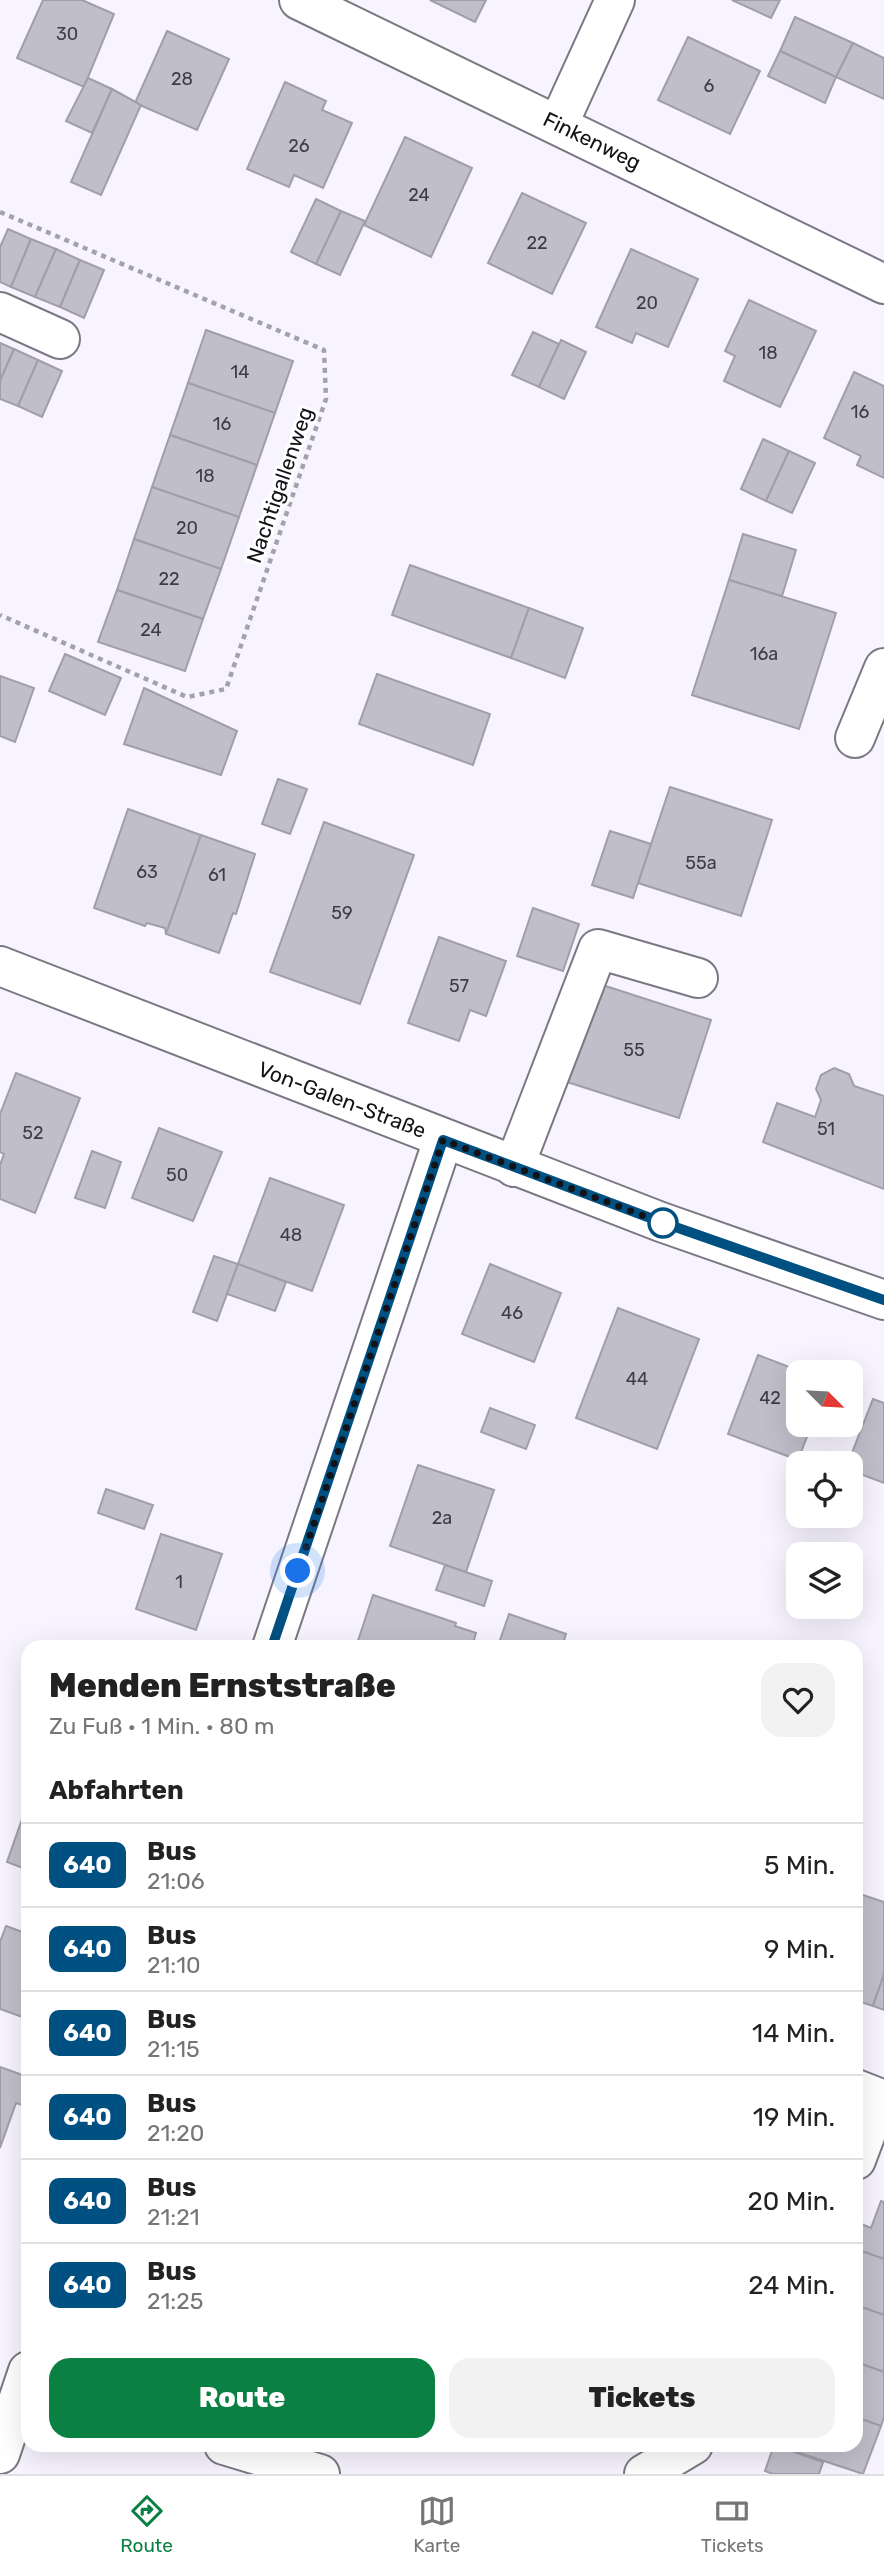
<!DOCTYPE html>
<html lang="de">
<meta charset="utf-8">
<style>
:root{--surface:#fff;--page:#f2f2f2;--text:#222;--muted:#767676;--line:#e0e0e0;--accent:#0b8043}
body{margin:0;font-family:Rubik,sans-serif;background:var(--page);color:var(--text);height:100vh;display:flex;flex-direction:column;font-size:26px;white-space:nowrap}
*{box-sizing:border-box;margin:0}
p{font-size:23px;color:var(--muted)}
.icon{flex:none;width:38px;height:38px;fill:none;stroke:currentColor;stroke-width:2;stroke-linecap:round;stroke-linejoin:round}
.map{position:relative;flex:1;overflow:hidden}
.sheet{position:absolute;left:21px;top:1640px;width:842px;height:812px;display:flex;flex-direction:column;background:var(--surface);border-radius:21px;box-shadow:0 7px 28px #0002}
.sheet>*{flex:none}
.badge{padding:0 14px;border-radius:10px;font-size:24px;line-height:46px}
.needle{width:46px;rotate:114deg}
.buttons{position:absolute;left:786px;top:1360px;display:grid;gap:14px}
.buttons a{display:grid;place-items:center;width:77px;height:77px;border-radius:14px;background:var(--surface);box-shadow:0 7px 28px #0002;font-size:35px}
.you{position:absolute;width:35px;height:35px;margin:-18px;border:5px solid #fff;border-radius:50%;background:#1a73e8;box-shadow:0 0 0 10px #1a73e833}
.map>.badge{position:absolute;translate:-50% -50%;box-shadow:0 0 0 4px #fff}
h2{padding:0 28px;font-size:26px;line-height:63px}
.round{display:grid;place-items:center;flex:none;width:74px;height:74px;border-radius:21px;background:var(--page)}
.overview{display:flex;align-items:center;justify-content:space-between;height:119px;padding:0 28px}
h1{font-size:33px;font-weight:800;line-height:52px}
.primary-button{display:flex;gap:14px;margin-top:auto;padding:14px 28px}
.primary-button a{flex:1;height:80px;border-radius:21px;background:var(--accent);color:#fff;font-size:28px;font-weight:800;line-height:80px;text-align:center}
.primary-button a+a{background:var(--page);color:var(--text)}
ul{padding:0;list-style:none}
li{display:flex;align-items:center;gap:21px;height:84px;padding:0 28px;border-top:2px solid var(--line)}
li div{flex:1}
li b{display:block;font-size:26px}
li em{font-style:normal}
li .badge{min-width:77px;font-weight:700;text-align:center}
.dock{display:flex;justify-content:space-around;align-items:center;height:98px;border-top:2px solid var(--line);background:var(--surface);font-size:19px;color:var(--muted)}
.dock a{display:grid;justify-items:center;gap:4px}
.dock .active{color:var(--accent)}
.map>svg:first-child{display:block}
.building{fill:#c1becb;stroke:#a19eaa;stroke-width:2}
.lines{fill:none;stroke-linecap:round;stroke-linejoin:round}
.minor-casing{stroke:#7b7884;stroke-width:42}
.path{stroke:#a3a1a9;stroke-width:4.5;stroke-dasharray:5 5;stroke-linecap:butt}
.minor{stroke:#fff;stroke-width:38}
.line-casing{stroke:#fff;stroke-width:16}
.line{stroke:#005081;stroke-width:10}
.walk{stroke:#131216;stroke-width:7;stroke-dasharray:0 12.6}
.stop-dot{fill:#fff;stroke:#005081;stroke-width:3.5}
.labels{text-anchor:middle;stroke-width:6;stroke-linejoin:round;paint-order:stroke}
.number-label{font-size:18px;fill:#3e3d43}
.street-label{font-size:21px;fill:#131216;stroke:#fff}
</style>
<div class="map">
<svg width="884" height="2474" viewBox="0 0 884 2474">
<rect width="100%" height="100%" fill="#f7f4ff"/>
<!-- building -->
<g class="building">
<polygon points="43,0 82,0 114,14 84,87 17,58"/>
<polygon points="430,0 486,0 475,22"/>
<polygon points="732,0 780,0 771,18"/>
<polygon points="795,17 853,43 836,77 780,51"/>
<polygon points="167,31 229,59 197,130 135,103"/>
<polygon points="688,37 760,71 730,134 658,100"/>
<polygon points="853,43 884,58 884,99 836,77"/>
<polygon points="780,51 836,77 825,103 768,76"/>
<polygon points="88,78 112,89 92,133 66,121"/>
<polygon points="285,82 326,101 322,110 352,123 323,188 294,175 289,187 247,169"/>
<polygon points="112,89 141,105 101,195 71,182"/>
<polygon points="405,137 472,168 431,257 364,225"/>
<polygon points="522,193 586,223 552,294 488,263"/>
<polygon points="316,199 341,211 316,264 291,252"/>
<polygon points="341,211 365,221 340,275 316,264"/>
<polygon points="8,229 31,239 11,287 0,282 0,247"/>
<polygon points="31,239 56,249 35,297 11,287"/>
<polygon points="56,249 80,260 60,307 35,297"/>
<polygon points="631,249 698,279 668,347 636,333 632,343 596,327"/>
<polygon points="80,260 104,270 84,318 60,307"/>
<polygon points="749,300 816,331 780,407 724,381 735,356 725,351"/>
<polygon points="206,330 293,361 275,413 188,383"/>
<polygon points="533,332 559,344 539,387 512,375"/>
<polygon points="561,340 586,352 564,399 539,387"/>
<polygon points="0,343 14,349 0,381"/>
<polygon points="14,349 38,360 18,406 0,399 0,381"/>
<polygon points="38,360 62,371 42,417 18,406"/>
<polygon points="854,372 884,386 884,478 857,465 861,456 824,438"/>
<polygon points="188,383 275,413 257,465 170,435"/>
<polygon points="170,435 257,465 239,517 152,487"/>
<polygon points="763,439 789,451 766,501 741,489"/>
<polygon points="789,451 815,463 792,513 766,501"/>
<polygon points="152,487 239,517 221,569 134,539"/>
<polygon points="743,534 796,550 782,596 729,580"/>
<polygon points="134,539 221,569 203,619 117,590"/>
<polygon points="410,565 529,608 511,658 392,615"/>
<polygon points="729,580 836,613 799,729 692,695"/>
<polygon points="117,590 203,619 185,671 98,642"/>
<polygon points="529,608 583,628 565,678 511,658"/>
<polygon points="65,654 121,678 105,715 49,691"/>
<polygon points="377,674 490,714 473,765 359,724"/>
<polygon points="0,676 34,688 15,742 0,736"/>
<polygon points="144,688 237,731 221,775 124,744"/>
<polygon points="278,779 307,789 290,834 262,824"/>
<polygon points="670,787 772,820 741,916 638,883"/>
<polygon points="128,809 201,835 166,934 165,928 147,923 145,926 94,908"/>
<polygon points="324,822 414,855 360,1004 270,972"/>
<polygon points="610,831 651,844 633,898 592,885"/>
<polygon points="201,835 255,854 236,914 233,913 219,953 166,934"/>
<polygon points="533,908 579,924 563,971 517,956"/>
<polygon points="439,937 506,961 486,1016 470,1010 459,1041 408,1023"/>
<polygon points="590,981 711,1020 679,1118 558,1079"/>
<polygon points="834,1068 849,1074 854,1086 884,1096 884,1189 763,1142 777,1103 815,1117 821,1100 816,1089 821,1075"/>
<polygon points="16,1073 80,1098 35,1213 0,1199 0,1165 4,1154 0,1152 0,1114"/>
<polygon points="159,1128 222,1152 193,1221 132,1198"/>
<polygon points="92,1151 121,1162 105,1208 75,1198"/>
<polygon points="270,1178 344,1205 312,1291 238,1264"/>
<polygon points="214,1256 238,1264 217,1321 193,1312"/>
<polygon points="238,1264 286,1282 275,1311 227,1294"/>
<polygon points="490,1264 561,1293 534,1362 462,1334"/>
<polygon points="618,1308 699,1339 657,1449 576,1418"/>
<polygon points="758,1355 802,1372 798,1372 798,1424 812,1424 798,1460 728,1434"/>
<polygon points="873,1399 884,1403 884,1483 850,1470 850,1463 848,1463"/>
<polygon points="490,1408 535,1425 526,1449 481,1432"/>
<polygon points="418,1465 494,1490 466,1572 390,1546"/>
<polygon points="106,1489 153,1505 144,1529 98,1513"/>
<polygon points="161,1534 222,1554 196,1630 136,1609"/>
<polygon points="445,1565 492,1581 484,1606 436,1590"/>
<polygon points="373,1595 456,1623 455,1626 476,1633 472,1647 356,1647"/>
<polygon points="509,1614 566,1634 562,1647 498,1646"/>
<polygon points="28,1802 28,1870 7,1862"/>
<polygon points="857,1893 884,1902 884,1974 873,2006 858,2001 856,2007"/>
<polygon points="6,1926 28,1934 28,2019 0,2009 0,1942"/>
<polygon points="884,1974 884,2010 873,2006"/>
<polygon points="0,2067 28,2077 22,2105 16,2103 0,2148"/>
<polygon points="881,2201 884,2202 884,2259 856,2249 859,2223 871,2228"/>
<polygon points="856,2249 884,2259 884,2315 856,2305"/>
<polygon points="856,2305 884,2315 884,2372 856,2362"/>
<polygon points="856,2362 884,2372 884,2417 881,2426 856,2417"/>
<polygon points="856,2417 881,2426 863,2474 776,2445 856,2445"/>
<polygon points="774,2445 823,2462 819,2474 773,2474 765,2471"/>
</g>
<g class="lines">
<defs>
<g id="minor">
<polyline points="299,0 884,284"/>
<polyline points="558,125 615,0"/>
<polyline points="0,312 60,339"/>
<polyline points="855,738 884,668"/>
<polyline points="0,966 661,1222 884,1300"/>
<polyline points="514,1167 598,949 698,978"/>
<polyline points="272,1647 443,1140"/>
<polyline points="856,2089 879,2098 856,2160"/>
<polyline points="224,2445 320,2474"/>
<polyline points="0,2454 28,2371"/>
<polyline points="644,2474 693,2445"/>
</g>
</defs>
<!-- minor casing -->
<use href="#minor" class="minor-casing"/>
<!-- path -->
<polyline class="path" points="0,212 324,350 326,399 226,689 187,697 0,615"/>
<!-- minor -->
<use href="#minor" class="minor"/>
</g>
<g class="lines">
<defs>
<polyline id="line" points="272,1647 443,1140 661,1222 884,1300"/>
</defs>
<!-- line casing -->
<use href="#line" class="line-casing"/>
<!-- line -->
<use href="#line" class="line"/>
<!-- walk -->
<polyline class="walk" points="298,1571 443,1140 663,1223"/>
</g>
<!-- markers -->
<circle class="stop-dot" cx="663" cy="1223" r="14"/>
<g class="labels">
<!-- number labels -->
<g class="number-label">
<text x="67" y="40">30</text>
<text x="182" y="85">28</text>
<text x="709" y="92">6</text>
<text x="299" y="152">26</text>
<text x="419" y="201">24</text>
<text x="537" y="249">22</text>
<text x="647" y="309">20</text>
<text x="768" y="359">18</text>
<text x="240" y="378">14</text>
<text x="860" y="418">16</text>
<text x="222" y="430">16</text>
<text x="205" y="482">18</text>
<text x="187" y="534">20</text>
<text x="169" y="585">22</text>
<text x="151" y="636">24</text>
<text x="764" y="660">16a</text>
<text x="701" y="869">55a</text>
<text x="147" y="878">63</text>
<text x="217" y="881">61</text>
<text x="342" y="919">59</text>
<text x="459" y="992">57</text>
<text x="634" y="1056">55</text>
<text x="826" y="1135">51</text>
<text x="33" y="1139">52</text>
<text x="177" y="1181">50</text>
<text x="291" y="1241">48</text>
<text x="512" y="1319">46</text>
<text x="637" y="1385">44</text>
<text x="770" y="1404">42</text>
<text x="442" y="1524">2a</text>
<text x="179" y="1588">1</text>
</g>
<!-- street labels -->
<g class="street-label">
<text transform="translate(592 141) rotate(26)" y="7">Finkenweg</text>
<text transform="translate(280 485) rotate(-71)" y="7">Nachtigallenweg</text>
<text transform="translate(342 1100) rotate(21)" y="7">Von-Galen-Straße</text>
</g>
</g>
</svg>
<div class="buttons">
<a><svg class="needle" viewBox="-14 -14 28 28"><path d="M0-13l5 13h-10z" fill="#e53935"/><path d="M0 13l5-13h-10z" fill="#767676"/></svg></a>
<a><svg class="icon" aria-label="locate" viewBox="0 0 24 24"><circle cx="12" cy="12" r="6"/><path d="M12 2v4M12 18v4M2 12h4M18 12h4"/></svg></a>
<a><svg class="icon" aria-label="layers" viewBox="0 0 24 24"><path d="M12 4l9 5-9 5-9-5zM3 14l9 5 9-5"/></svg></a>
</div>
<div class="you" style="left:298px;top:1571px"></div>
<section class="sheet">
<div class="overview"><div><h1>Menden Ernststraße</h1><p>Zu Fuß · 1 Min. · 80 m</p></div><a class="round"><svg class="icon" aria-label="heart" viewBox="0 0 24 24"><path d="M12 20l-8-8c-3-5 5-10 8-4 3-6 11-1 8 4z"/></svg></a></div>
<h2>Abfahrten</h2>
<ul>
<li><span class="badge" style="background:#005081;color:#fff">640</span><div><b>Bus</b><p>21:06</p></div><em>5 Min.</em></li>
<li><span class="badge" style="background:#005081;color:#fff">640</span><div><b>Bus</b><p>21:10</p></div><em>9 Min.</em></li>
<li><span class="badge" style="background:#005081;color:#fff">640</span><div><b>Bus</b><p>21:15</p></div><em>14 Min.</em></li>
<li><span class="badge" style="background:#005081;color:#fff">640</span><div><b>Bus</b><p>21:20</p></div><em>19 Min.</em></li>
<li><span class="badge" style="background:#005081;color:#fff">640</span><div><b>Bus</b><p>21:21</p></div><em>20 Min.</em></li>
<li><span class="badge" style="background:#005081;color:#fff">640</span><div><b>Bus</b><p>21:25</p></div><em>24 Min.</em></li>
</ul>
<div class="primary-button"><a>Route</a><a>Tickets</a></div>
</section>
</div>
<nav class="dock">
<a class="active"><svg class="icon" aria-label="directions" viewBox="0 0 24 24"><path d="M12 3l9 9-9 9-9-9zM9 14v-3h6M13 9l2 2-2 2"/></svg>Route</a>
<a><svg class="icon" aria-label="map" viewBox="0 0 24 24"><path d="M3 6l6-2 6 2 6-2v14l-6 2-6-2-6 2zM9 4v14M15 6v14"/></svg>Karte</a>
<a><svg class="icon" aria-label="tickets" viewBox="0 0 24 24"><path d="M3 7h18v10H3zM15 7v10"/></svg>Tickets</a>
</nav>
